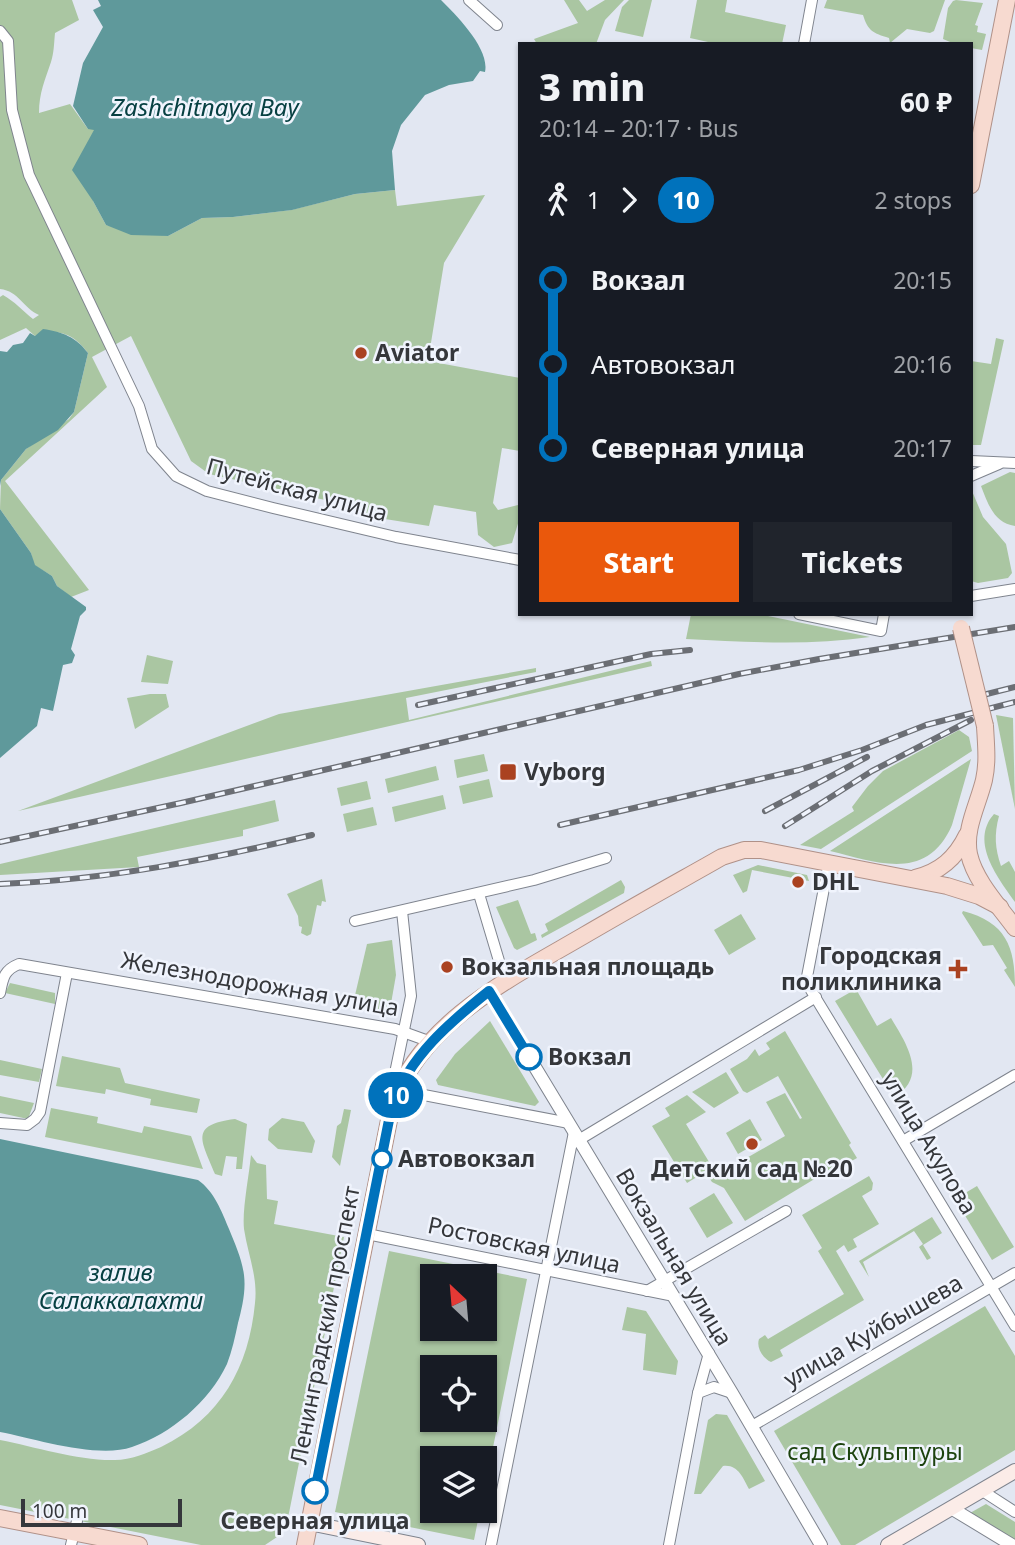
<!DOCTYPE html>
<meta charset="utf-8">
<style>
:root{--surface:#171b24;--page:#20242c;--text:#f1f3f6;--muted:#9ea1a6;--accent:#ea580c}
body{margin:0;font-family:"Noto Sans",sans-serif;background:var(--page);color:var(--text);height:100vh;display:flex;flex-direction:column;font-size:26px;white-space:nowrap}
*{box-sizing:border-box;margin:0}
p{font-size:23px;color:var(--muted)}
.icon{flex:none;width:38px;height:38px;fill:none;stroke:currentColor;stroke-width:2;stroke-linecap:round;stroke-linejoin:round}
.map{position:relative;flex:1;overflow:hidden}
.side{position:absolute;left:518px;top:42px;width:455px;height:574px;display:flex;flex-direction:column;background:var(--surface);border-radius:0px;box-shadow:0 2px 5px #0004}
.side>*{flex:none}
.badge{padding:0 14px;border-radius:23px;font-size:24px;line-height:46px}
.needle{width:46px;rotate:334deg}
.buttons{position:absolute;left:420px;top:1264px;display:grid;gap:14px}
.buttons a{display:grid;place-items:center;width:77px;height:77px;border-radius:0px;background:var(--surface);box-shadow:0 2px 5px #0004;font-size:35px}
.scale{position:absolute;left:21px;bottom:18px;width:161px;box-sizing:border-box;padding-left:7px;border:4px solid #35373b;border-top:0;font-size:19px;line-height:24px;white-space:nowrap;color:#35373b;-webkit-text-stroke:5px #f0f4fd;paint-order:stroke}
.map>.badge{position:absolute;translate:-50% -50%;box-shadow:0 0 0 4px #fff}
.legs{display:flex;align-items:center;gap:10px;height:77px;padding:0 21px;font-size:23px}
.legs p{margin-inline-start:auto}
.headline{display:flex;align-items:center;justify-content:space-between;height:119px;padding:0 21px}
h1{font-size:38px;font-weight:800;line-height:52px}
.primary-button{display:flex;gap:14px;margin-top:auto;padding:14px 21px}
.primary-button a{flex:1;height:80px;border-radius:0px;background:var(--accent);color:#fff;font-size:28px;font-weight:800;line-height:80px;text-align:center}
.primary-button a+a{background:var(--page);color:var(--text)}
ul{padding:0 21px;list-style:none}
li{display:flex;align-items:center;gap:24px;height:84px;font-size:26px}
li i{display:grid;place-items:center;width:10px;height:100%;margin:0 9px;background:currentColor}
li i::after{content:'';width:18px;height:18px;margin:-9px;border:5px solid;border-radius:50%;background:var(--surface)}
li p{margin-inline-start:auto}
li:first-child i{background:linear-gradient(#0000 50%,currentColor 0)}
li:last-child i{background:linear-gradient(currentColor 50%,#0000 0)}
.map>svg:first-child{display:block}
.green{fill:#aac6a2;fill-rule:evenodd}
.water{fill:#5f999b}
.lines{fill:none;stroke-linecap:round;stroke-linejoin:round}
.minor-casing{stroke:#7f848e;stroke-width:12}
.tertiary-casing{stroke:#7f848e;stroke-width:14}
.secondary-casing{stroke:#7f848e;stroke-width:16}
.primary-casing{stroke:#b09188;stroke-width:18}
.minor{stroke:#fff;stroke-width:10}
.tertiary{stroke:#fff;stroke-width:12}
.secondary{stroke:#fbece8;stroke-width:14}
.primary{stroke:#f7dad0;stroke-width:16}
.rail-casing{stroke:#6b6e74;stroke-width:6}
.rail{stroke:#f0f4fd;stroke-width:3.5;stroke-dasharray:10;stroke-linecap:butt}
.primary-bridge-casing{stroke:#b09188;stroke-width:18;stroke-linecap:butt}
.primary-bridge{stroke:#f7dad0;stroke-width:16}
.line-1-casing{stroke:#fff;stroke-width:16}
.line-1{stroke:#0072bc;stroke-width:10}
.poi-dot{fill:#aa4221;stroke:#f0f4fd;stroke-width:2.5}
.stop-1-dot{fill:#fff;stroke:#0072bc;stroke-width:3.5}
.labels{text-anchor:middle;stroke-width:5;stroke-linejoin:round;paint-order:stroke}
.poi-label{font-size:23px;font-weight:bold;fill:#35373b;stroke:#f0f4fd;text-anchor:start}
.street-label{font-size:23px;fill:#35373b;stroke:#f0f4fd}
.stop-label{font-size:23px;font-weight:bold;fill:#35373b;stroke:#f0f4fd;text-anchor:start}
.park-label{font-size:23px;fill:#1d430f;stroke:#f0f4fd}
.water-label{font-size:24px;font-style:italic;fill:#074042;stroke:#f0f4fd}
</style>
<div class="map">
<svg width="1015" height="1545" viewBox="0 0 1015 1545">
<rect width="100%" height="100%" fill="#e2e7f2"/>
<!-- green -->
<g class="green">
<path d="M0,0H72L79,20L55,33C54,43 54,53 51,62C45,80 39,93 39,113L70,104L88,129H95L93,201L106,225L168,236L202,218L233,217L291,210L355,194L395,190L397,206L485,195L444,263L428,361L520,378V451L502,448L493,503L498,510L518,505L520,507V517L512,543L494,547L478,535L476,512L434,505L429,526L385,519L334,502L209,474L191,461L131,336L92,357L107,387L5,481L89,590L71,597L57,586L52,576L34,565L31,553L0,509L1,480L26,449L69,419L74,412L88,353C71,332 60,329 35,336L26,328L0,340V297L3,295C14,301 23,311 33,319L39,315C23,308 19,291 0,289Z"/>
<polygon points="564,0 579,0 587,11 605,0 624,0 605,20 596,44 537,44 534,39 578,23"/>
<polygon points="629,0 652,0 643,37 615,31 622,7"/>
<polygon points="697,0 727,0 725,12 786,25 782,44 717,44 690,38"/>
<path d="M827,0H945L934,31L930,33L907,29L890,43L889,38C873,33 868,31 863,15L824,8Z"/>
<polygon points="956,0 983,3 975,25 978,26 977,32 986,34 982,50 971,48 971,44 955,44 943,39 948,8 953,1"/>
<polygon points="996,338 1004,340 981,445 971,445 971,361 991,364"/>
<path d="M1010,472L1015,473V526C994,523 988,504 981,486Z"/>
<polygon points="972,491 983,517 1006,544 1012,573 1008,578 978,583 971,581"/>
<path d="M691,614H758L870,637C808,646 748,642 686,639Z"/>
<polygon points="147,655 173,661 168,684 141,682"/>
<polygon points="651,661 652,666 18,811 279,714 536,668 536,672 406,698 409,720"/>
<polygon points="150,694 166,694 169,707 135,729 127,698"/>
<polygon points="996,715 1013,718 1015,809"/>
<polygon points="959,730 969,737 972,751 821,849 800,845 854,811 852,807 868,786 883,771"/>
<polygon points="484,754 488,771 457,778 454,760"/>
<path d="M971,759L952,825C927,883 876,862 830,851Z"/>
<polygon points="436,766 439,780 388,793 385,779"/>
<polygon points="489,779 493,797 463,804 459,786"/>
<polygon points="367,781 371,799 341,806 337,788"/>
<polygon points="443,795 446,809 395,822 392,807"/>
<polygon points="275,800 279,821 243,830 243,836 137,857 139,867 0,875 0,864"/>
<polygon points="373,807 377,825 347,832 343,814"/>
<path d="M994,814L999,816C994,835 995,848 1001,866L1009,861L1015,872V902C999,879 969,842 994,814Z"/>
<polygon points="758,865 807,875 809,881 752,870 747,891 743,893 733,875"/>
<polygon points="322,879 326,902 322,901 321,906 317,905 311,934 307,936 301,933 302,927 299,926 298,916 287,894"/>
<polygon points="621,880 625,887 624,893 542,938 541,935 548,931 545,924"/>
<polygon points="518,900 531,934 535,933 537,940 517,950 514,948 496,907"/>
<path d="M963,911C1006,922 1015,947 1015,987L1004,970L1007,968L993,945L983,946L962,913Z"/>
<polygon points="741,914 756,939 729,955 714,930"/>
<polygon points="392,940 396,975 389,1015 352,1008 367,944"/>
<polygon points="10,983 55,993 55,1004 5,993"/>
<path d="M856,989L877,1026L891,1018C906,1043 929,1077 894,1097L835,1001Z"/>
<polygon points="490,1021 539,1102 535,1106 438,1085 436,1080 455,1054"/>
<polygon points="785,1031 851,1143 849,1145 857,1158 839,1168 831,1169 745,1221 724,1188 712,1182 705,1172 687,1183 652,1126 670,1116 665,1108 687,1095 706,1112 686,1124 717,1175 785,1136 766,1102 785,1093 800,1119 802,1118 778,1076 747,1093 743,1091 730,1069 747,1059 755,1049 759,1056 770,1049 766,1043"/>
<polygon points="62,1056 120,1068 125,1083 200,1099 197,1113 150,1105 151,1099 106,1089 105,1094 56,1086"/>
<polygon points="0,1060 42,1069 39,1082 0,1075"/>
<polygon points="726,1072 739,1093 714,1108 692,1092"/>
<polygon points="0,1096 34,1103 28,1119 0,1113"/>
<polygon points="51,1108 98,1117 97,1123 142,1133 144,1126 191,1136 203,1169 45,1137"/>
<polygon points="344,1109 351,1110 340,1166 332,1157 337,1126 341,1123"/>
<polygon points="282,1118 304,1122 315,1141 312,1153 278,1149 268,1140 269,1129"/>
<path d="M235,1119L247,1124L242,1169H236L237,1157L226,1156L222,1176L215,1174C202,1141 188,1125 235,1119Z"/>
<polygon points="750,1119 762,1140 738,1154 726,1133"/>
<path d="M251,1155L257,1163L266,1165L267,1199L278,1201L274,1224L344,1237L289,1513L280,1535L265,1545H201L0,1505V1440C36,1447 79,1461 115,1460C131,1460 147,1453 161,1447C221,1418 249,1367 255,1303C258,1277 248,1255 244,1229C242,1210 249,1176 251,1155Z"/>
<path d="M869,1176L873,1183L872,1190L862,1196L879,1224L853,1239L857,1247L848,1252L844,1245L836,1251L864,1300L780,1350L783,1356L771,1362C763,1358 756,1348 759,1339L765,1335L768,1339L844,1294L818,1251L822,1248L802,1215Z"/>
<polygon points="977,1186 1014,1247 992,1260 955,1199"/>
<polygon points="714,1193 733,1223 707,1238 689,1208"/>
<polygon points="932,1217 942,1233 923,1245 931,1258 927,1260 919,1247 923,1244 914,1231 863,1262 869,1277 859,1261"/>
<path d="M389,1251L527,1279L485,1487V1458H432V1510H480L474,1540L335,1512ZM432,1276H485V1328H432ZM432,1367H485V1419H432Z"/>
<polygon points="985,1306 1015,1356 1015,1450 855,1545 841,1545 774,1431"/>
<polygon points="627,1307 646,1311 678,1361 676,1375 643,1370 646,1334 622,1330"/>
<path d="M716,1414L727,1415L765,1481L749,1489C743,1478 738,1464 723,1466L701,1494H694L708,1420Z"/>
<polygon points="986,1504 1015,1522 1015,1540 970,1513"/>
</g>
<!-- water -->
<g class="water">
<path d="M98,0H441C457,16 490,49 485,72L480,71L473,81L449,85L425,95L401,125L392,151L395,190L355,194L292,210L233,217L202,218L168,236L131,235L106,225L93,201L72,170L94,130L88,129L73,106L83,63L103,27L93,10L101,6Z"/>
<path d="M43,329C63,332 76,337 88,353L74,412L58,430L26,449L1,480L0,486V351L7,352L13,345L23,343L30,333L35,336Z"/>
<polygon points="0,509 31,553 35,565 52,576 57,586 86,607 86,610 80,616 71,649 75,655 72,663 63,665 53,711 41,708 37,726 0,758"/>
<path d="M0,1139L198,1180C214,1191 222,1212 229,1229C235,1244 242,1259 244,1275C246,1291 242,1308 238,1323C235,1337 232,1351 227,1364C209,1402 171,1434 132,1447C98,1459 36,1439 0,1432Z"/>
</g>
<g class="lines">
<defs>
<g id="minor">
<polyline points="469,0 497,25"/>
<polyline points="0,31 8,41 12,110 29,175 139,406 152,449 176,476 207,491 273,508 396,537 520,560"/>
<polyline points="804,44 812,0"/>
<polyline points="971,461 1015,463"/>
<polyline points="971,476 999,464"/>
<polyline points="971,596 1015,589"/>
<polyline points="799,614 881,631 884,614"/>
<polyline points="829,862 806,982 1015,1326"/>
<polyline points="479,894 505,981"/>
<polyline points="402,911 411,996 394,1078 398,1090 569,1123"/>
<polyline points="355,921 534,880 606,858"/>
<path d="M0,993C3,978 4,970 19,964L395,1029L431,1042"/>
<polyline points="0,1123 27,1125 35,1119 40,1112 67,973"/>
<polyline points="903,1141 1015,1075"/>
<polyline points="572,1144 816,997"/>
<polyline points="367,1234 674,1296"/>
<polyline points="647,1291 786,1211"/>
<polyline points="698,1393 714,1387 732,1393"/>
<polyline points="752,1426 1015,1273"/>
<polyline points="981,1490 1015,1512"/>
<polyline points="71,1545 77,1521"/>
<polyline points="491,1545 574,1132"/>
<polyline points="669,1545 698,1393 709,1353"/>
</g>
<g id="tertiary">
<polyline points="489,991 732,1393 821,1545"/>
<polyline points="951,1508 1012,1545"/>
</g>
<g id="secondary">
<polyline points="309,1523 418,1545"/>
<polyline points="888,1545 1015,1471"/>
</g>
<g id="primary">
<polyline points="971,185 1007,0"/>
<path d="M985,726C986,745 988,762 984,780C978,805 964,829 969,854C975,881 999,906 1015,928"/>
<path d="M915,878C940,872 956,858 967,835"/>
<polyline points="0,1518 139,1545"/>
<path d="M305,1545L392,1105C422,1021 511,978 583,936C629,909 676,883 722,857L744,850H761L947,886L979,896L1000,907"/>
</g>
</defs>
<!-- minor casing -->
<use href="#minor" class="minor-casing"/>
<!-- tertiary casing -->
<use href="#tertiary" class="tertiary-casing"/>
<!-- secondary casing -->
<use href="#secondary" class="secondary-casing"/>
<!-- primary casing -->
<use href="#primary" class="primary-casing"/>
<!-- minor -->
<use href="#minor" class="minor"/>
<!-- tertiary -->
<use href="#tertiary" class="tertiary"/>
<!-- secondary -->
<use href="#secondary" class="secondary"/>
<!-- primary -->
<use href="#primary" class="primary"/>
<defs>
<g id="rail">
<polyline points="979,696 1015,687"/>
<polyline points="418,705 651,654 690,650"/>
<polyline points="765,811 867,757"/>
<polyline points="560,825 799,770 862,750 926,725 1015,702"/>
<polyline points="785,826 872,771 971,720"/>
<polyline points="0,842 181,803 739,674 819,659 1015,627"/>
<path d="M0,884C106,880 208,860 312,835"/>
</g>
</defs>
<!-- rail casing -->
<use href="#rail" class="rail-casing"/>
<!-- rail -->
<use href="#rail" class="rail"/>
<defs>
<polyline id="primary-bridge" points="961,628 985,726"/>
</defs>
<!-- primary-bridge casing -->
<use href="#primary-bridge" class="primary-bridge-casing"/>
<!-- primary-bridge -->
<use href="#primary-bridge" class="primary-bridge"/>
</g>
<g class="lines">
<defs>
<path id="line-1" d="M315,1491L392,1105C410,1056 449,1023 489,991L529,1057"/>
</defs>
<!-- line-1 casing -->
<use href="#line-1" class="line-1-casing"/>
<!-- line-1 -->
<use href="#line-1" class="line-1"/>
</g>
<!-- markers -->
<g class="poi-dot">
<circle cx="361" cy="353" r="7"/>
<rect x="499" y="763" width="18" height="18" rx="3.5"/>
<circle cx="798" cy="882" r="7"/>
<circle cx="447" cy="967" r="7"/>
<path d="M954.5 958.5h7v7h7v7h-7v7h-7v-7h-7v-7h7z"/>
<circle cx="752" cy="1144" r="7"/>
</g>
<g class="stop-1-dot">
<circle cx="529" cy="1057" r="12"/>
<circle cx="382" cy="1159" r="9"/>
<circle cx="315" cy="1491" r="12"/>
</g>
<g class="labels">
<!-- poi labels -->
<g class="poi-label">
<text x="375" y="361">Aviator</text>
<text x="524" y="780">Vyborg</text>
<text x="812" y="890">DHL</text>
<text x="942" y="964" text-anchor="end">Городская<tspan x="942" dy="26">поликлиника</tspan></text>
<text x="461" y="975">Вокзальная площадь</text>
<text x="752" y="1177" text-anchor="middle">Детский сад №20</text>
</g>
<!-- street labels -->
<g class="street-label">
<text transform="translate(297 490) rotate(15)" y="8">Путейская улица</text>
<text transform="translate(260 984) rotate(10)" y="8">Железнодорожная улица</text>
<text transform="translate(929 1143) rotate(59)" y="8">улица Акулова</text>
<text transform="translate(524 1245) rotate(12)" y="8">Ростовская улица</text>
<text transform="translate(674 1257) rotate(59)" y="8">Вокзальная улица</text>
<text transform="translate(325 1325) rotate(-79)" y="8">Ленинградский проспект</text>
<text transform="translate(873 1331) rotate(-30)" y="8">улица Куйбышева</text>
</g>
<!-- stop labels -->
<g class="stop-label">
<text x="548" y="1065">Вокзал</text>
<text x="398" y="1167">Автовокзал</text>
<text x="315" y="1529" text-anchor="middle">Северная улица</text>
</g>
<!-- park labels -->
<g class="park-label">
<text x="875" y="1460">сад Скульптуры</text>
</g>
<!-- water labels -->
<g class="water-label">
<text x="205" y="116">Zashchitnaya Bay</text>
<text x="121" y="1281">залив<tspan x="121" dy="28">Салаккалахти</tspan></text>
</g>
</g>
</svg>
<div class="buttons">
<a><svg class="needle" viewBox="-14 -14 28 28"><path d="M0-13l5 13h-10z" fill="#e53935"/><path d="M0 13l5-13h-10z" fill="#9ea1a6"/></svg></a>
<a><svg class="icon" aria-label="locate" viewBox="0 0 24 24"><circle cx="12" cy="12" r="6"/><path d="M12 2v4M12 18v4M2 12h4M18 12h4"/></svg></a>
<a><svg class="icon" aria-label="layers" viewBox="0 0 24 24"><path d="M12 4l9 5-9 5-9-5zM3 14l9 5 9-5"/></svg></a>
</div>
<div class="scale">100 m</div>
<b class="badge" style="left:396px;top:1095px;background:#0072bc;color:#fff">10</b>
<section class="side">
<div class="headline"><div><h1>3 min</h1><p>20:14 – 20:17 · Bus</p></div><b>60 ₽</b></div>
<div class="legs"><svg class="icon" aria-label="walk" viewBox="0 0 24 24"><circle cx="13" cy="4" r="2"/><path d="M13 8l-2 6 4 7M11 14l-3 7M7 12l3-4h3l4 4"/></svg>1<svg class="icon" aria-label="forward" viewBox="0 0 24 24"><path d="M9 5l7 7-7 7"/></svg><b class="badge" style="background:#0072bc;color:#fff">10</b><p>2 stops</p></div>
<ul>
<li><i style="color:#0072bc"></i><b>Вокзал</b><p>20:15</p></li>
<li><i style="color:#0072bc"></i><span>Автовокзал</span><p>20:16</p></li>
<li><i style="color:#0072bc"></i><b>Северная улица</b><p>20:17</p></li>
</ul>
<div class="primary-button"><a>Start</a><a>Tickets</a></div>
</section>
</div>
